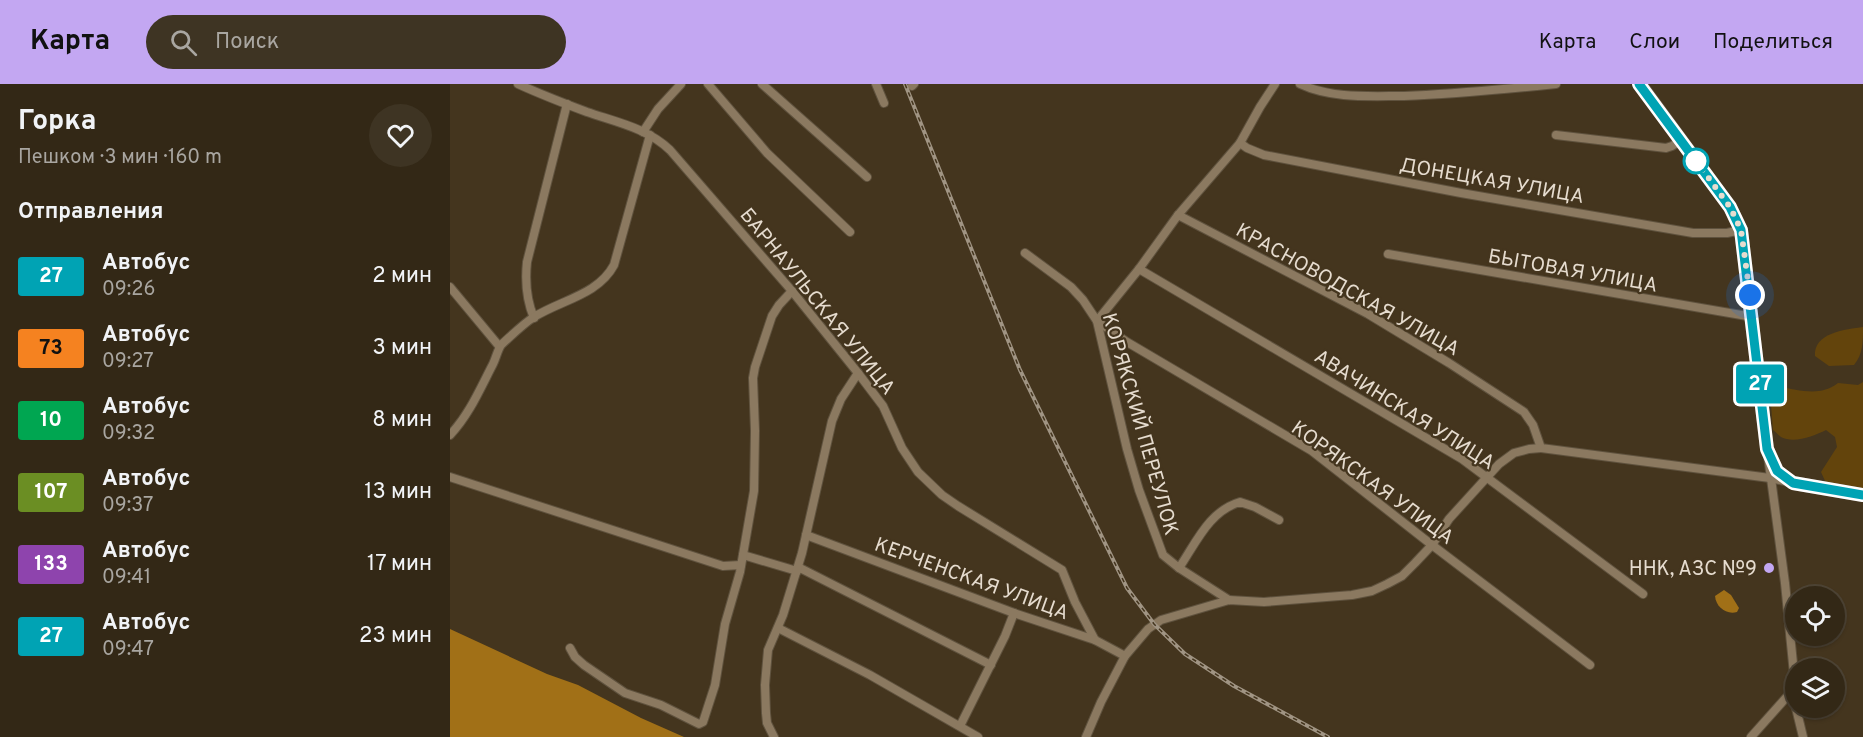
<!DOCTYPE html>
<html lang="ru">
<meta charset="utf-8">
<style>
:root{--surface:#332816;--page:#3e3423;--text:#f1f3f6;--muted:#a9a6a1;--line:#4e4435;--accent:#c3a7f2}
body{margin:0;font-family:Overpass,sans-serif;background:var(--page);color:var(--text);height:100vh;display:flex;flex-direction:column;font-size:22px;white-space:nowrap}
*{box-sizing:border-box;margin:0}
p{font-size:20px;color:var(--muted)}
.icon{flex:none;width:33px;height:33px;fill:none;stroke:currentColor;stroke-width:2;stroke-linecap:round;stroke-linejoin:round}
.map{position:relative;flex:1;overflow:hidden}
.details{display:flex;flex-direction:column;background:var(--surface);width:450px}
.details>*{flex:none}
.badge{padding:0 12px;border-radius:4px;font-size:21px;line-height:39px}
.buttons{position:absolute;left:1335px;top:502px;display:grid;gap:12px}
.buttons a{display:grid;place-items:center;width:60px;height:60px;border-radius:50%;background:var(--surface);box-shadow:0 2px 4px #0004,0 0 0 2px var(--line);font-size:30px}
.you{position:absolute;width:30px;height:30px;margin:-15px;border:4px solid #fff;border-radius:50%;background:#1a73e8;box-shadow:0 0 0 9px #1a73e833}
.map>.badge{position:absolute;translate:-50% -50%;box-shadow:0 0 0 3px #fff}
h2{padding:0 18px;font-size:22px;line-height:54px}
.round{display:grid;place-items:center;flex:none;width:63px;height:63px;border-radius:32px;background:var(--page)}
.head{display:flex;align-items:center;justify-content:space-between;height:102px;padding:0 18px}
h1{font-size:28px;font-weight:700;line-height:45px}
ul{padding:0;list-style:none}
li{display:flex;align-items:center;gap:18px;height:72px;padding:0 18px}
li div{flex:1}
li b{display:block;font-size:22px}
li em{font-style:normal}
li .badge{min-width:66px;font-weight:700;text-align:center}
header{display:flex;align-items:center;gap:36px;box-sizing:border-box;height:84px;padding:0 30px;background:var(--accent);color:#111}
header strong{font-size:28px}
nav{display:flex;gap:33px;margin-inline-start:auto;font-size:21px}
.search{width:420px;height:54px;background:var(--page);display:flex;align-items:center;gap:15px;box-sizing:border-box;padding:0 21px;border-radius:33px;color:var(--muted);font-size:22px}
main{display:flex;flex:1;min-height:0}
.map>svg:first-child{display:block}
.green{fill:#63440c}
.water{fill:#a17017}
.lines{fill:none;stroke-linecap:round;stroke-linejoin:round}
.street-casing{stroke:#5f523e;stroke-width:10}
.secondary-casing{stroke:#5f523e;stroke-width:14}
.street{stroke:#8b7960;stroke-width:8}
.secondary{stroke:#a38a65;stroke-width:10}
.rail-casing{stroke:#a09483;stroke-width:4}
.rail{stroke:#44351e;stroke-width:1.5;stroke-dasharray:4.5;stroke-linecap:butt}
.line-casing{stroke:#fff;stroke-width:14}
.line{stroke:#00a3b4;stroke-width:9}
.walk{stroke:#e6dccf;stroke-width:6;stroke-dasharray:0 10.8}
.stop-dot{fill:#fff;stroke:#00a3b4;stroke-width:3}
.poi-dot{fill:#c3a7f2;stroke:#44351e;stroke-width:2}
.labels{text-anchor:middle;stroke-width:4.5;stroke-linejoin:round;paint-order:stroke}
.street-label{font-size:20px;fill:#e6dccf;stroke:#44351e}
.poi-label{font-size:20px;fill:#e6dccf;stroke:#44351e;text-anchor:end}
</style>
<header>
<strong>Карта</strong>
<div class="search"><svg class="icon" aria-label="search" viewBox="0 0 24 24"><circle cx="10" cy="10" r="6"/><path d="M15 15l6 6"/></svg>Поиск</div>
<nav><a>Карта</a><a>Слои</a><a>Поделиться</a></nav>
</header>
<main>
<section class="details">
<div class="head"><div><h1>Горка</h1><p>Пешком · 3 мин · 160 m</p></div><a class="round"><svg class="icon" aria-label="heart" viewBox="0 0 24 24"><path d="M12 20l-8-8c-3-5 5-10 8-4 3-6 11-1 8 4z"/></svg></a></div>
<h2>Отправления</h2>
<ul>
<li><span class="badge" style="background:#00a3b4;color:#fff">27</span><div><b>Автобус</b><p>09:26</p></div><em>2 мин</em></li>
<li><span class="badge" style="background:#f58220;color:#111">73</span><div><b>Автобус</b><p>09:27</p></div><em>3 мин</em></li>
<li><span class="badge" style="background:#00a651;color:#fff">10</span><div><b>Автобус</b><p>09:32</p></div><em>8 мин</em></li>
<li><span class="badge" style="background:#6b8e23;color:#fff">107</span><div><b>Автобус</b><p>09:37</p></div><em>13 мин</em></li>
<li><span class="badge" style="background:#8e44ad;color:#fff">133</span><div><b>Автобус</b><p>09:41</p></div><em>17 мин</em></li>
<li><span class="badge" style="background:#00a3b4;color:#fff">27</span><div><b>Автобус</b><p>09:47</p></div><em>23 мин</em></li>
</ul>
</section>
<div class="map">
<svg width="1413" height="653" viewBox="0 0 1413 653">
<rect width="100%" height="100%" fill="#44351e"/>
<!-- green -->
<g class="green">
<path d="M1413,243C1413,258 1413,270 1404,281L1379,282L1365,272C1363,249 1396,245 1413,243Z"/>
<path d="M1413,298V405L1376,399L1371,388L1387,363L1385,353L1376,346C1364,352 1344,360 1331,353C1328,351 1326,348 1323,346L1320,308L1325,302C1347,305 1369,314 1388,299L1408,301Z"/>
</g>
<!-- water -->
<g class="water">
<path d="M1274,506L1281,511L1289,524L1287,528C1276,531 1266,523 1265,512Z"/>
<polygon points="0,545 97,590 128,601 191,634 234,653 0,653"/>
</g>
<g class="lines">
<defs>
<g id="street">
<path d="M68,0C90,10 113,19 137,28C166,38 197,44 220,66L342,207L408,289L433,322L452,364L468,388L492,411L508,422L612,486L625,518L645,556"/>
<polyline points="258,0 317,69 400,148"/>
<polyline points="312,0 417,93"/>
<polyline points="426,0 434,19"/>
<polyline points="825,0 810,23 790,59 728,131 689,185 647,237 677,258 862,367 982,461 1140,581"/>
<path d="M850,0C882,15 920,12 954,12C1005,10 1056,5 1106,0"/>
<polyline points="462,2 464,0"/>
<polyline points="193,48 208,25 231,0"/>
<polyline points="1106,51 1216,64 1222,62 1231,56"/>
<polyline points="790,59 797,64 814,71 1011,109 1243,149 1277,149 1291,146"/>
<polyline points="728,131 918,230 999,279 1074,328 1083,341 1091,364 1320,394 1339,398"/>
<polyline points="575,169 621,203 633,216 647,237 677,365 689,406 713,471 729,484 779,516"/>
<polyline points="938,170 1303,233"/>
<polyline points="689,185 1012,375 1193,510"/>
<polyline points="0,203 49,262"/>
<path d="M84,234C76,215 75,197 77,178L117,20"/>
<path d="M0,351C19,331 30,305 43,280C46,274 48,264 52,260C62,251 73,240 84,233C111,216 148,211 164,181L200,51"/>
<polyline points="0,393 273,482 291,481"/>
<polyline points="356,451 564,529 645,556 675,572"/>
<polyline points="293,471 347,487"/>
<polyline points="348,483 541,581"/>
<path d="M729,484C746,459 759,427 790,418L805,423L829,436"/>
<polyline points="328,544 420,591 528,653"/>
<polyline points="120,564 125,573 134,581 175,609 211,621 249,640 253,638 265,601 275,540 290,488 304,407 305,347 303,294 305,283 322,232 329,221 342,207"/>
<polyline points="1346,624 1353,653"/>
<polyline points="510,642 555,552 564,529"/>
<polyline points="324,653 317,639 316,629 315,601 318,566 333,531 352,469 382,337 391,315 408,289"/>
<polyline points="636,653 651,618 675,572 698,545 711,536 779,516 814,518 902,511 922,507 937,500 952,492 965,479 982,461 999,435 1049,380 1064,369 1079,365 1091,364"/>
<polyline points="1301,653 1342,607 1344,590 1335,499 1318,372"/>
</g>
<polyline id="secondary" points="1190,0 1280,123 1291,146 1317,365 1327,387 1343,399 1413,411"/>
</defs>
<!-- street casing -->
<use href="#street" class="street-casing"/>
<!-- secondary casing -->
<use href="#secondary" class="secondary-casing"/>
<!-- street -->
<use href="#street" class="street"/>
<!-- secondary -->
<use href="#secondary" class="secondary"/>
<defs>
<polyline id="rail" points="455,0 570,286 677,504 704,540 735,570 784,602 878,653"/>
</defs>
<!-- rail casing -->
<use href="#rail" class="rail-casing"/>
<!-- rail -->
<use href="#rail" class="rail"/>
</g>
<g class="lines">
<defs>
<polyline id="line" points="1189,0 1280,123 1291,146 1317,365 1327,387 1343,399 1413,411"/>
</defs>
<!-- line casing -->
<use href="#line" class="line-casing"/>
<!-- line -->
<use href="#line" class="line"/>
<!-- walk -->
<polyline class="walk" points="1246,77 1280,123 1291,146 1300,211"/>
</g>
<!-- markers -->
<circle class="stop-dot" cx="1246" cy="77" r="12"/>
<circle class="poi-dot" cx="1319" cy="484" r="6"/>
<g class="labels">
<!-- street labels -->
<g class="street-label">
<text transform="translate(1042 96) rotate(10)" y="7">ДОНЕЦКАЯ УЛИЦА</text>
<text transform="translate(1123 186) rotate(10)" y="7">БЫТОВАЯ УЛИЦА</text>
<text transform="translate(898 205) rotate(29)" y="7">КРАСНОВОДСКАЯ УЛИЦА</text>
<text transform="translate(368 217) rotate(51)" y="7">БАРНАУЛЬСКАЯ УЛИЦА</text>
<text transform="translate(955 325) rotate(32)" y="7">АВАЧИНСКАЯ УЛИЦА</text>
<text transform="translate(691 340) rotate(74)" y="7">КОРЯКСКИЙ ПЕРЕУЛОК</text>
<text transform="translate(923 398) rotate(36)" y="7">КОРЯКСКАЯ УЛИЦА</text>
<text transform="translate(522 494) rotate(20)" y="7">КЕРЧЕНСКАЯ УЛИЦА</text>
</g>
<!-- poi labels -->
<g class="poi-label">
<text x="1307" y="491">ННК, АЗС №9</text>
</g>
</g>
</svg>
<div class="buttons">
<a><svg class="icon" aria-label="locate" viewBox="0 0 24 24"><circle cx="12" cy="12" r="6"/><path d="M12 2v4M12 18v4M2 12h4M18 12h4"/></svg></a>
<a><svg class="icon" aria-label="layers" viewBox="0 0 24 24"><path d="M12 4l9 5-9 5-9-5zM3 14l9 5 9-5"/></svg></a>
</div>
<div class="you" style="left:1300px;top:211px"></div>
<b class="badge" style="left:1310px;top:300px;background:#00a3b4;color:#fff">27</b>
</div>
</main>
